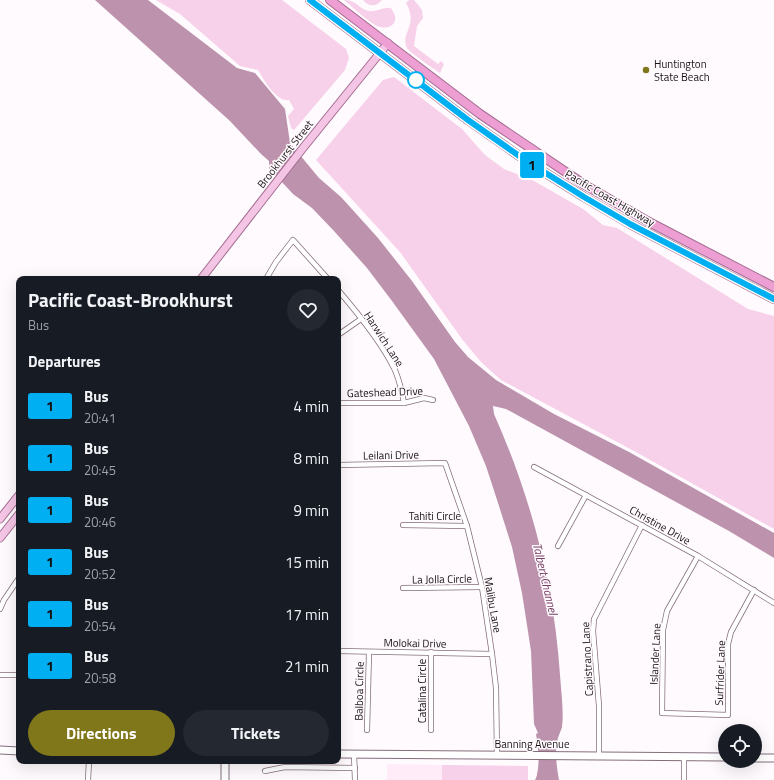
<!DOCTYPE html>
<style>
:root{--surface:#171b24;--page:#242831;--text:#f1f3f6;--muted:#9ea1a6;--accent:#80771a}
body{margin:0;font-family:"Titillium Web",sans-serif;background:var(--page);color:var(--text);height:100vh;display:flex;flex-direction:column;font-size:15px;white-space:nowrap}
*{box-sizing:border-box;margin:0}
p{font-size:13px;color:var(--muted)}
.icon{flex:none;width:22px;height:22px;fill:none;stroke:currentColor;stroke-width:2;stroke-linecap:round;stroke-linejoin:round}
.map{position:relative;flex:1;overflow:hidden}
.side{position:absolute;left:16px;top:276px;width:325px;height:488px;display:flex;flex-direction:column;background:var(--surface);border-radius:8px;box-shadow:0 4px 16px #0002}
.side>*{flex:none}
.badge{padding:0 8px;border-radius:3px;font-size:14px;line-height:26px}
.tools{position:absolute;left:718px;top:724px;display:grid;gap:8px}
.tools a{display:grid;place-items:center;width:44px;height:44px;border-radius:50%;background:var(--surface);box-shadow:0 4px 16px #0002;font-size:20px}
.map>.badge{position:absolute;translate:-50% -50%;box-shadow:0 0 0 2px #fff}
h2{padding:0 12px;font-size:15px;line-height:36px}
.round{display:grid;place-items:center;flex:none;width:42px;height:42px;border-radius:21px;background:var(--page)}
.summary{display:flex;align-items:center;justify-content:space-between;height:68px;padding:0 12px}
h1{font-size:19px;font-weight:700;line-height:30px}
.primary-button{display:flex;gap:8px;margin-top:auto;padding:8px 12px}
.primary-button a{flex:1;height:46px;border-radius:24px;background:var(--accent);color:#fff;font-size:16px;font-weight:700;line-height:46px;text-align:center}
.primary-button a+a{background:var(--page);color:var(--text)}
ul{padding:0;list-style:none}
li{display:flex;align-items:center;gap:12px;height:52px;padding:0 12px}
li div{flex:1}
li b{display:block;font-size:15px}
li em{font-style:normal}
li .badge{min-width:44px;font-weight:700;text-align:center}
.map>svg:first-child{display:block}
.built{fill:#ffecf8}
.green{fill:#f7d0e9}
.water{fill:#bc92ad}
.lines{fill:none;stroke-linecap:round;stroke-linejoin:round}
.street-casing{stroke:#846e7c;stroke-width:6}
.secondary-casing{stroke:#846e7c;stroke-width:9}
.primary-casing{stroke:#a36d91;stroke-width:9}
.highway-casing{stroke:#a36d91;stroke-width:10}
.street{stroke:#fff;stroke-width:4.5}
.secondary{stroke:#fff;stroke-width:7}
.primary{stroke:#f4c5e5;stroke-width:7}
.highway{stroke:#ed9fd3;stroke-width:8}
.line-casing{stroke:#fff;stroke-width:9}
.line{stroke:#00aff2;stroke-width:6}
.poi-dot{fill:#80771a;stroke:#fffafd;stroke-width:1.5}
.stop-dot{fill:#fff;stroke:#00aff2;stroke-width:2}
.labels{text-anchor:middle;stroke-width:3;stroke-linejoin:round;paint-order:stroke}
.poi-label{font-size:11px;fill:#191116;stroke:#fffafd;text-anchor:start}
.street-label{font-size:11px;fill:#191116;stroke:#fffafd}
.water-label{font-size:12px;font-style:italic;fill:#753e64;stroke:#fffafd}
</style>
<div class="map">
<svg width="774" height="780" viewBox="0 0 774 780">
<rect width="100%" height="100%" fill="#fffafd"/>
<!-- built -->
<polygon class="built" points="387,764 442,765 442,780 387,780"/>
<!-- green -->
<g class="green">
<path d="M156,0H282L346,49L349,58L345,70L294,130L291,128L288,116L294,109L289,100C276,102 264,80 258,70L240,66L180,14Z"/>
<path d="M344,0C358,0 358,9 369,11C377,12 383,7 391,8C394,13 397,18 394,23C390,28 385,28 380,27C373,26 350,5 344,0Z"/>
<path d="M363,0H382C376,7 369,7 363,0Z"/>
<path d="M409,0H414L422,10L423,18L417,26L414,46L438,64L441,61L444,64L440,73C434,69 409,52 407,48C400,32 419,26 406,3Z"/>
<polygon points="394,77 462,129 485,155 504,169 534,181 583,209 603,225 617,228 748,309 774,316 774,529 634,451 501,380 481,362 462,339 400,252 316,160 383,80"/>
<polygon points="442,765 528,766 528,780 442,780"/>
</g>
<!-- water -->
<path class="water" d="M95,0H148L237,68L255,73L285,109L290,143L319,178L341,197L378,238L412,281L455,342L468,357L496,380L554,414L629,452L774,533V558L729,531L506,409L493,406L494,414C531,497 554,584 560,675C561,691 564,711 562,727C561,731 559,734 558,738C554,750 557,769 559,780H535C536,778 537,776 537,774C540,762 538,747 536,734L538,733L534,724L531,651L522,593L512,547L499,506L486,466L469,426L434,359L392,301L367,268L334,231L312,208L293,194L269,168V161L261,154L230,121Z"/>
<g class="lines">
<defs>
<g id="street">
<polyline points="266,279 276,262 293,240 328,279"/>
<path d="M338,290C356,311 383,345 395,370C399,380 402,391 404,403"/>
<polyline points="338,335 361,319"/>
<polyline points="338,403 404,403 424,398 433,400"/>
<polyline points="338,465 445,463 467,526 482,587 492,654 496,688 497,755"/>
<polyline points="534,467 698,556 774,603"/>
<polyline points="403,525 467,526"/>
<polyline points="558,546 586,495"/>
<polyline points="698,556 667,611 663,630 662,713 728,715 728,644 731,632 754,590"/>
<polyline points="403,588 482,587"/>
<polyline points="0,609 4,600 19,578"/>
<polyline points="338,651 492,654"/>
<polyline points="431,652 431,730"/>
<polyline points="0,675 19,675"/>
<polyline points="367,730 369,652"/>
<polyline points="354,754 355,780"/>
<polyline points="599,756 599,706 593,631 594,619 642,525"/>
<polyline points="684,757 684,780"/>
<polyline points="265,771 285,767 355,768"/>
<polyline points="88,780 89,761"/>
</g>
<g id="secondary">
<polyline points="0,750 19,751"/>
<polyline points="338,754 725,757"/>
<polyline points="755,758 774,758"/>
<polyline points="225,780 225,761"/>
</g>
<g id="primary">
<polyline points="201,279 303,148 388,43"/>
<polyline points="0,519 19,495"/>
<polyline points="0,538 19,514"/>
</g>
<g id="highway">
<polyline points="310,0 468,120 525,160 584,197 630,224 774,299"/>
<polyline points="330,0 480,114 585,185 651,223 774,287"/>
</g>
</defs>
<!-- street casing -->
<use href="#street" class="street-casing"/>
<!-- secondary casing -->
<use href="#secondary" class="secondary-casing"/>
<!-- primary casing -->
<use href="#primary" class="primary-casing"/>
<!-- highway casing -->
<use href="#highway" class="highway-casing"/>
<!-- street -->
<use href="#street" class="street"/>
<!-- secondary -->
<use href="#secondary" class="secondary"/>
<!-- primary -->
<use href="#primary" class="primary"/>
<!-- highway -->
<use href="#highway" class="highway"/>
</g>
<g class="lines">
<defs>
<polyline id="line" points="310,0 468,120 525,160 584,197 630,224 774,299"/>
</defs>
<!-- line casing -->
<use href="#line" class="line-casing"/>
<!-- line -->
<use href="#line" class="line"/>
</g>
<!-- markers -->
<circle class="poi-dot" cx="646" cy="70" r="4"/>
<circle class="stop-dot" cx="416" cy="80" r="8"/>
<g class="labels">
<!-- poi labels -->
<g class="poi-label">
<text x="654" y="68">Huntington<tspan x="654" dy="13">State Beach</tspan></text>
</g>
<!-- street labels -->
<g class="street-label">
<text transform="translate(285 154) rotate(-52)" y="4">Brookhurst Street</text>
<text transform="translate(610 198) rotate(30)" y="4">Pacific Coast Highway</text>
<text transform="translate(384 339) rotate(57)" y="4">Harwich Lane</text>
<text transform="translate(385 392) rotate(-2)" y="4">Gateshead Drive</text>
<text transform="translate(391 455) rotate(-1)" y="4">Leilani Drive</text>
<text x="435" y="520">Tahiti Circle</text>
<text transform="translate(660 525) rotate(29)" y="4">Christine Drive</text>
<text transform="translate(442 579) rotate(-1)" y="4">La Jolla Circle</text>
<text transform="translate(493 605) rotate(80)" y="4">Malibu Lane</text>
<text transform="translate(415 643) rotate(1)" y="4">Molokai Drive</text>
<text transform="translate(655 654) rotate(-87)" y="4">Islander Lane</text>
<text transform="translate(587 659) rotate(-93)" y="4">Capistrano Lane</text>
<text transform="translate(720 673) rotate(-88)" y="4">Surfrider Lane</text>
<text transform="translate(359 691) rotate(-89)" y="4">Balboa Circle</text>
<text transform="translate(422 691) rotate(-90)" y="4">Catalina Circle</text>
<text x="532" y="748">Banning Avenue</text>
</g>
<!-- water labels -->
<g class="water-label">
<text transform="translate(545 579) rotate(77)" y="4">Talbert Channel</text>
</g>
</g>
</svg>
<div class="tools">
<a><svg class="icon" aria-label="locate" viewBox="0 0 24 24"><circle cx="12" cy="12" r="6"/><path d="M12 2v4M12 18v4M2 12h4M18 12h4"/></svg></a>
</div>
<b class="badge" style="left:532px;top:165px;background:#00aff2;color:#111">1</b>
<section class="side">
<div class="summary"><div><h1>Pacific Coast-Brookhurst</h1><p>Bus</p></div><a class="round"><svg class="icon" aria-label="heart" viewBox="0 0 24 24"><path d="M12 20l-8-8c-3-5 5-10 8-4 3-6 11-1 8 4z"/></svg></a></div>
<h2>Departures</h2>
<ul>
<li><span class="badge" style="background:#00aff2;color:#111">1</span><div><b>Bus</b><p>20:41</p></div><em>4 min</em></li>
<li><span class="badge" style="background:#00aff2;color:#111">1</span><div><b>Bus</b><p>20:45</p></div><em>8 min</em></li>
<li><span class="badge" style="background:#00aff2;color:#111">1</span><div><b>Bus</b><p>20:46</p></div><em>9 min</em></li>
<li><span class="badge" style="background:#00aff2;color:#111">1</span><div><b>Bus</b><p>20:52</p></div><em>15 min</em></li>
<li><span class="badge" style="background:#00aff2;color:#111">1</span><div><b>Bus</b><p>20:54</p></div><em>17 min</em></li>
<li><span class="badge" style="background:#00aff2;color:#111">1</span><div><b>Bus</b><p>20:58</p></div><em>21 min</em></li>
</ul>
<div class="primary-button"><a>Directions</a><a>Tickets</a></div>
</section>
</div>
